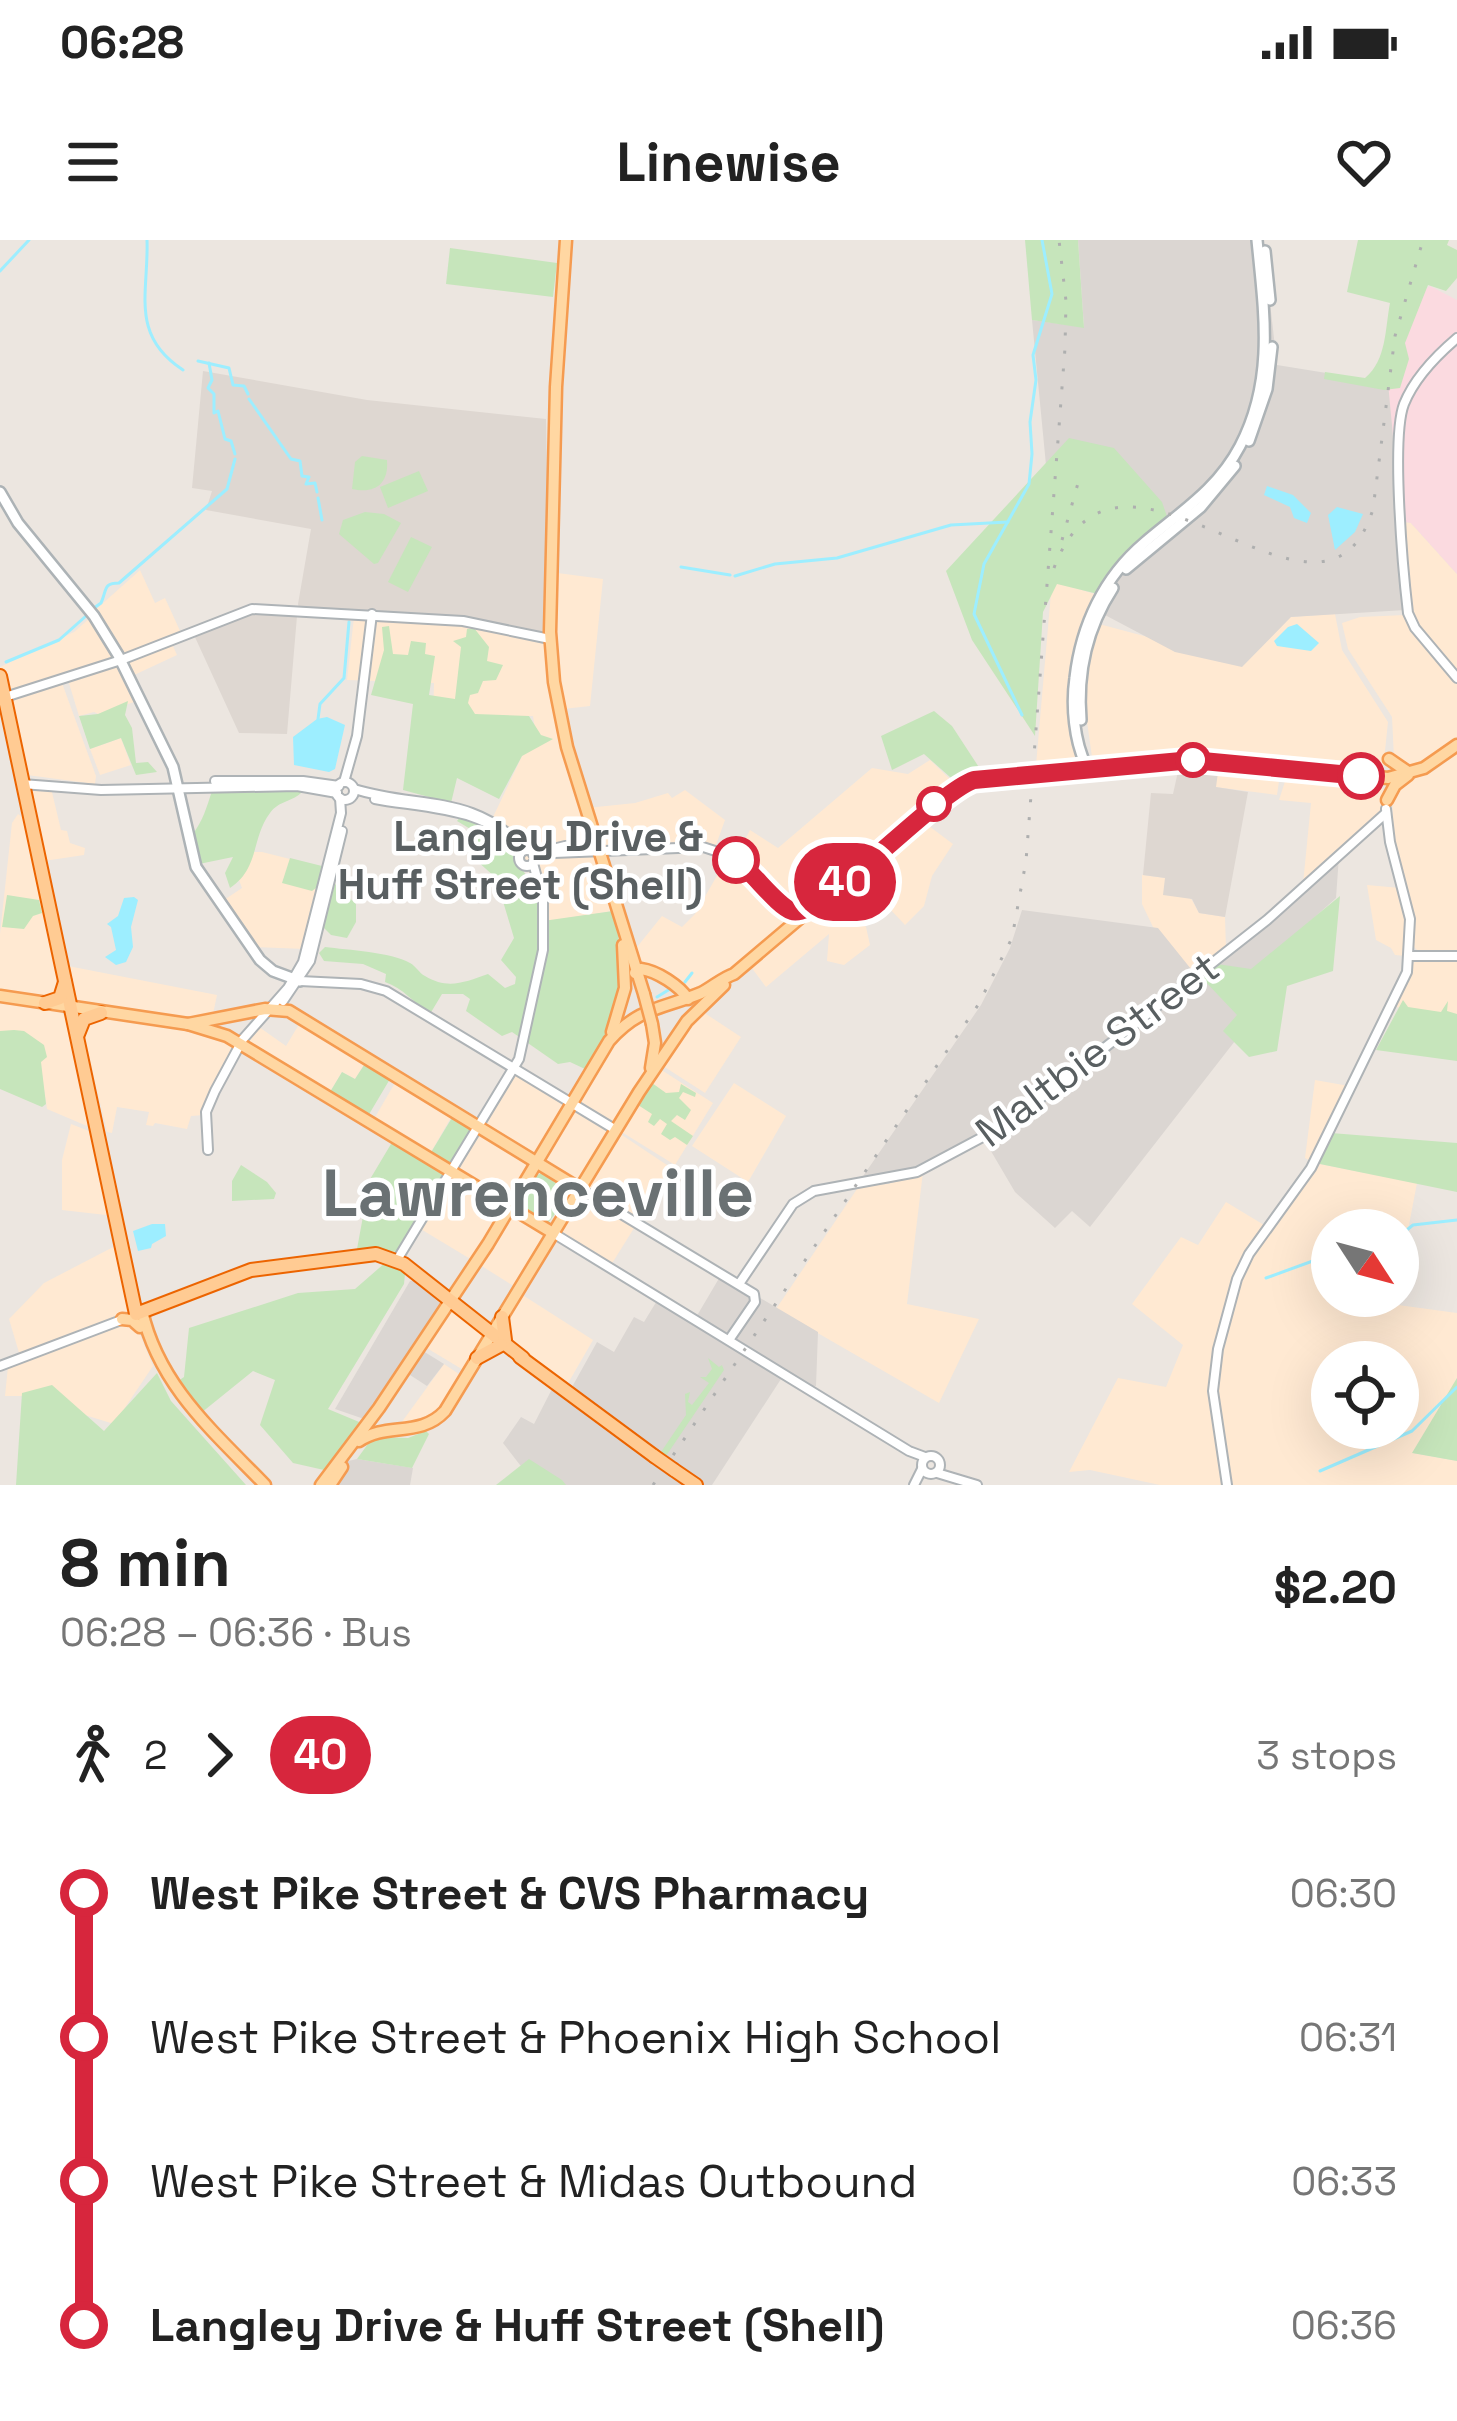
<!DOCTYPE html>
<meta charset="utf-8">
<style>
:root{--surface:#fff;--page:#f2f2f2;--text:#222;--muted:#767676}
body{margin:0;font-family:"Space Grotesk",sans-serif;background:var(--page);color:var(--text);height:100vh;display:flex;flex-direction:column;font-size:45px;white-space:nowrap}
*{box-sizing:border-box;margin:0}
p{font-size:39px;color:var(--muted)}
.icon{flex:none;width:66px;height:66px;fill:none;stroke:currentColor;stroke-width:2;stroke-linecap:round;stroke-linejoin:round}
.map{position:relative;height:1245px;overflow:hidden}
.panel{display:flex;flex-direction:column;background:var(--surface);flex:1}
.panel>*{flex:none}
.badge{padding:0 24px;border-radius:39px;font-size:42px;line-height:78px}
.needle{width:78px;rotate:126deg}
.controls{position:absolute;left:1311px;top:969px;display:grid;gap:24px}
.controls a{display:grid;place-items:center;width:108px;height:108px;border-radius:50%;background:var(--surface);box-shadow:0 12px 48px #0002;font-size:60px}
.map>.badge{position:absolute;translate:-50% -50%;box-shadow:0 0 0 6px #fff}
.legs{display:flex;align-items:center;gap:18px;height:132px;padding:0 60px;font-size:39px}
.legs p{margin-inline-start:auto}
.headline{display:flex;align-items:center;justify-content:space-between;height:204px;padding:0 60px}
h1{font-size:66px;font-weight:700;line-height:90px}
ul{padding:0 60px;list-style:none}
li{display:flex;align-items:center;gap:42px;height:144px;font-size:45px}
li i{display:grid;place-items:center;width:18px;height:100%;margin:0 15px;background:currentColor}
li i::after{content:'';width:30px;height:30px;margin:-15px;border:9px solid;border-radius:50%;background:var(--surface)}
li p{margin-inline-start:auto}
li:first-child i{background:linear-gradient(#0000 50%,currentColor 0)}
li:last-child i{background:linear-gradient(currentColor 50%,#0000 0)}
.status{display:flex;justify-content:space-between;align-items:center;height:84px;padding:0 60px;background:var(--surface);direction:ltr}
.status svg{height:33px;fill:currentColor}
header{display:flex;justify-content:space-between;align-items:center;height:156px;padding:0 60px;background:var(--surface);font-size:54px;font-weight:700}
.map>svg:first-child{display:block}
.commercial{fill:#ffe9d2;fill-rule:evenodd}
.industrial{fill:#dbd6d2}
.education{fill:#ded7d1}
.medical{fill:#fbdae0}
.green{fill:#c6e5bb}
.water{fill:#9deeff}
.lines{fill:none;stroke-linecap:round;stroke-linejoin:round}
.stream{stroke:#9deeff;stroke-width:3}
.tertiary-casing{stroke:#aeb3b6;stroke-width:12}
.secondary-casing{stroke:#adb3b6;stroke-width:14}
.primary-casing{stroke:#f59b50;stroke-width:15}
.trunk-casing{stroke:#ec6400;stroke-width:16}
.tertiary{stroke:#fff;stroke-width:8}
.secondary{stroke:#fff;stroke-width:9}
.primary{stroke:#ffd7a2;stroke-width:10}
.trunk{stroke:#ffcb93;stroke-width:12}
.rail{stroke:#aeafaf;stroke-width:3;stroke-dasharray:3 15;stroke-linecap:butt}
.primary-bridge-casing{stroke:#f59b50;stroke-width:15;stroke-linecap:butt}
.trunk-bridge-casing{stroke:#ec6400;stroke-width:16;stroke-linecap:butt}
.primary-bridge{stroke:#ffd7a2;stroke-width:10}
.trunk-bridge{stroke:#ffcb93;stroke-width:12}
.line-1-casing{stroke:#fff;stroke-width:27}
.line-1{stroke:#d7263d;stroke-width:18}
.stop-1-dot{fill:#fff;stroke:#d7263d;stroke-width:6}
.labels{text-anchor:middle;stroke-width:9;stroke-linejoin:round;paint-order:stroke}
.stop-label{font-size:42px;font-weight:bold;fill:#595f61;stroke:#fff;text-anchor:end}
.street-label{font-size:42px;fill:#595f61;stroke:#fff}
.town-label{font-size:66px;font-weight:bold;fill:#6a7173;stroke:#fff}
</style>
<div class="status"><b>06:28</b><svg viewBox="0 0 49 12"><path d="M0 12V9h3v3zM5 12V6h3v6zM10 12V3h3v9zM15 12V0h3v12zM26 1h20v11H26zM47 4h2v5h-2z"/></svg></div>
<header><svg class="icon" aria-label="menu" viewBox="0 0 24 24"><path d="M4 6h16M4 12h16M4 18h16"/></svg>Linewise<svg class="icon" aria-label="heart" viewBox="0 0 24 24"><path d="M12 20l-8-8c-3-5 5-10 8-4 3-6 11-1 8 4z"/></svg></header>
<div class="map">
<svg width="1457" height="1245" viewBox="0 0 1457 1245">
<rect width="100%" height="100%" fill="#ece6e0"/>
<!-- commercial -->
<g class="commercial">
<polygon points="1405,282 1411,283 1457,334 1457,434 1416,386 1409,368"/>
<polygon points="140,330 155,363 165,358 181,393 123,414 93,372"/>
<polygon points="550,332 603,339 590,466 563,469 587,568 635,563 668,553 672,558 685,550 725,580 716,605 690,600 689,611 599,615 613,671 542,682 542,661 509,590 493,577 535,489 533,476 433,477 434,443 347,440 354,377 469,385 549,405"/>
<polygon points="1052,341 1098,355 1076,415 1079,520 1075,524 1036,525"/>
<polygon points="1335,374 1342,410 1388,482 1383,530 1223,517 1092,517 1083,453 1089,411 1099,384 1159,400 1175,412 1290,377"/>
<polygon points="1405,375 1457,442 1457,497 1433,517 1404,528 1394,518 1392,477 1348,409 1342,383 1360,377"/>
<polygon points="92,376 114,418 9,451 0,427 74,392"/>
<polygon points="172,404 177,415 132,436 127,423 131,420"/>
<polygon points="119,424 140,460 98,474 94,472 79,476 68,440"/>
<polygon points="62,443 96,536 95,544 27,535 11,460"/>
<polygon points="121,498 131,525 100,535 90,509"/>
<polygon points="1457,514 1457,713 1420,713 1414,707 1412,679 1392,595 1393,555 1403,542 1432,532"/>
<polygon points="930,520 953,542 939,548 914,574 798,669 792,668 737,616 750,590 778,608 872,528 908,534"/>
<polygon points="1219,525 1277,531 1280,534 1277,555 1215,547"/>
<polygon points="1288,532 1379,543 1383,549 1380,572 1303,644 1311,563 1279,560"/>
<polygon points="34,547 51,548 61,590 67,591 70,603 85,608 84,615 44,621 30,551"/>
<polygon points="18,574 24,578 61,750 54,759 0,751 0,694 12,583"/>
<polygon points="921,580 953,604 932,636 924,666 905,685 857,634"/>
<polygon points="249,612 262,612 326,628 306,709 252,707 221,662 242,648 235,629"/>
<polygon points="726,620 746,633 787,676 786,682 714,743 690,753 640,728 633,712 662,676 682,687 695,674"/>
<polygon points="1142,635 1165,638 1192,660 1199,673 1225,677 1226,709 1195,734 1153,687 1142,664"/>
<polygon points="1367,645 1400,648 1407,696 1405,716 1395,715 1391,708 1376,700"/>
<polygon points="838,653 866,687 870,705 844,725 827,721 829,694 766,747 751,727"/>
<polygon points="1457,719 1457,775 1396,767 1414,722"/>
<polygon points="68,726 217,755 212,779 195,780 81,763 74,756"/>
<polygon points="0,760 60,772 69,779 90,880 87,886 47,869 37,802 0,793"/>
<polygon points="700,770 741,797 705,853 663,826"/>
<polygon points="646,772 652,795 648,828 615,885 576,864 612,803"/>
<polygon points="92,777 205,793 234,803 204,875 191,876 187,889 155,883 153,886 146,885 149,872 117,867 112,893 107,892 82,787"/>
<polygon points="301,781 366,822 355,839 342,832 330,852 248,802 259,787 286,806"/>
<polygon points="660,829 713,863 675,925 620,891"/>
<polygon points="515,832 567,864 534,916 482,884"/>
<path d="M1315,840L1349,846L1315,923L1417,943L1408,990L1372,984L1368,990H1332V1056L1457,1073V1138L1413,1213L1457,1221V1245H1160L1090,1230L1069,1232L1118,1138L1166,1147L1183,1105L1132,1064L1181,997L1198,1005L1226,962L1269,988L1314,923L1305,918ZM1332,1122H1398V1188H1332Z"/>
<polygon points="396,841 453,874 430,914 374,879"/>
<polygon points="734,843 786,876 748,942 692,906"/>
<polygon points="573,866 612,890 579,945 541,923"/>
<polygon points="71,884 94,893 110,972 106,975 62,970 62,920"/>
<polygon points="478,890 532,923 509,962 454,929"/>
<polygon points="619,893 673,929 638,981 585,948"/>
<polygon points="923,932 907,1064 979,1079 939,1163 776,1069 859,946 888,944"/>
<polygon points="450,934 505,968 472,1020 419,988"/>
<polygon points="582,954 636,985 611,1025 558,992"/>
<polygon points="511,971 548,994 515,1047 477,1023"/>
<polygon points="119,1004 129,1071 20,1116 9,1079 44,1043"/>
<polygon points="521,1054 593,1100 567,1145 505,1096 502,1083"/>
<polygon points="449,1069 485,1097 465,1131 425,1107"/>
<polygon points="128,1082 136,1085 153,1126 114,1184 23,1156 5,1156 8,1126"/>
<polygon points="444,1124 462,1136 439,1175 396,1190"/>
</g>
<!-- industrial -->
<g class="industrial">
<polygon points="1078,0 1263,0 1277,125 1388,143 1394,180 1405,370 1291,377 1242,427 1175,412 1105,375 1109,351 1126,326 1176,291 1046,225 1032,80 1084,87"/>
<polygon points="1339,616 1336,658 1225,758 1249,783 1090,987 1072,971 1055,988 1015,952 985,901 1253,694"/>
<polygon points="1022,670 1158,688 1195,734 1016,875 924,927 859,942 981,765 1010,708"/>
<polygon points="721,1035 818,1092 816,1146 803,1146 781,1139 712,1245 546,1245 520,1225 503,1203 521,1177 534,1184 553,1147 567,1156 597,1102 614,1112 634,1077 644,1082 658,1059 695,1079"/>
<polygon points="410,1041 415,1041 443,1066 367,1180 335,1169"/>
<polygon points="423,1111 444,1124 427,1146 407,1133"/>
<polygon points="357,1219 413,1228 410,1245 333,1245 348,1221"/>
</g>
<!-- education -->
<g class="education">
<polygon points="203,131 367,160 546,179 550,405 521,388 470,379 395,372 383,378 297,376 287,494 239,493 194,395 233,378 268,372 300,373 298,364 311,289 206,270 212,251 192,248"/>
<polygon points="1219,525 1216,547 1248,552 1225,677 1199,673 1192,659 1163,655 1165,638 1143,635 1151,553 1173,554 1179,527"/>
</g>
<!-- medical -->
<polygon class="medical" points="1430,46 1457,60 1457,334 1411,283 1401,281 1388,143 1402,65"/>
<!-- green -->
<g class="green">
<polygon points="1025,0 1078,0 1084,88 1032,80"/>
<path d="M1358,0H1449L1447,5L1457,10V38L1446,51L1428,45L1405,103L1409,119L1400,148L1384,150L1324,139L1325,132L1365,138C1387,120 1385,88 1390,63L1347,52Z"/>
<polygon points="450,8 557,23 553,57 446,44"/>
<polygon points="1069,198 1114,208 1162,262 1171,288 1126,326 1109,351 1098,354 1057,344 1043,372 1035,496 972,400 946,331"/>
<path d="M362,216L387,220C389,244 375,254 352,249L355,222Z"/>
<polygon points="419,231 428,251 388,268 380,247"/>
<polygon points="365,272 384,274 401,283 378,323 374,324 339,294 343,280"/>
<polygon points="411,297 432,307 408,352 388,342"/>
<polygon points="389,386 393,414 408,415 411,401 426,403 425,414 435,416 429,455 455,459 461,407 453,401 466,397 467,389 474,388 489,407 487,421 503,425 496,440 483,441 478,453 470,455 468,463 475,474 529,476 541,495 553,499 522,516 499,559 457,538 451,563 403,550 413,464 371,455 384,410 382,387"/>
<polygon points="128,461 125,475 132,488 136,523 148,522 157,532 136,535 121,498 90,509 79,476 98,474"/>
<polygon points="934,471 952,486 984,535 959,545 924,514 892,530 881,496"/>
<path d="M212,551L302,552C294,561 278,561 270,573C251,598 260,628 230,648L225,633L233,617L199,624L192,595C203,581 207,566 212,551Z"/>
<path d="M460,577L501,595L542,661L543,681L613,671C629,738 623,771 585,829L570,822L558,824L512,792L502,796L466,771L470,759L463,754H442L430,774C414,763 403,748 385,742L386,734L363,724L324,721L319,713L325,707C348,710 391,712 410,723C416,726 419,733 425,736C448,750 465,742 488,734L505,748L515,744L516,737L501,720L514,698L496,638L465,610L472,590L457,581Z"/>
<polygon points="290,618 322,626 320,645 312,651 282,643"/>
<polygon points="335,644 356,664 356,682 347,698 331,695 323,687"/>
<polygon points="7,655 39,660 42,673 33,676 24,689 2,687"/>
<polygon points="1340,656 1333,731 1287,746 1277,811 1249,817 1223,791 1237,775 1201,737 1217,724 1251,729"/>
<polygon points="1403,760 1408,767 1441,772 1448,761 1447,771 1457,774 1457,821 1376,810"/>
<polygon points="14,790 24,791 44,805 47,817 41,822 46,864 42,867 0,849 0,791"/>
<polygon points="366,822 390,839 368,876 330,852 342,832 355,839"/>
<polygon points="652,843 666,853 679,852 681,844 696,853 695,857 683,852 679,858 691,870 685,880 677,875 671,881 693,896 687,905 675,897 670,900 661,894 667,884 660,879 654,886 648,882 652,874 638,865"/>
<polygon points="453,876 472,889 450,926 430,914"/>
<polygon points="1331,893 1457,903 1457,952 1315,923"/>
<polygon points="394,899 446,933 399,1012 357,1009 366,960 360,956"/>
<polygon points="241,925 267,942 276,953 274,959 232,961 232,941"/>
<polygon points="542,933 570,954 548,983 522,967 526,962 522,959 537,935"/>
<polygon points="386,1022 405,1034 404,1044 328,1169 364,1184 324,1230 293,1223 260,1185 275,1140 253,1131 201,1173 178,1141 184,1137 189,1088 298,1053 355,1049"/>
<polygon points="708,1118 719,1127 722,1125 724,1130 666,1216 661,1212 686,1175 685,1154 690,1152 688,1162 692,1165 709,1143 700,1137 706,1137 712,1129"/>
<polygon points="157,1133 171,1161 246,1245 16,1245 22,1153 52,1145 104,1191"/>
<polygon points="1457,1138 1457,1221 1412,1213"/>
<polygon points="426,1191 429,1194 412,1228 357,1219 373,1197 408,1198"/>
<polygon points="529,1219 562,1240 566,1245 496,1245"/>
</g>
<!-- water -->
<g class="water">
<polygon points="1267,246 1293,255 1311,273 1307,283 1294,278 1290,267 1264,255"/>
<polygon points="1337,267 1363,274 1355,292 1335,310 1328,275"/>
<polygon points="1297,384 1319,403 1311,411 1277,406 1274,401 1288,387"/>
<polygon points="327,477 345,485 335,529 329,532 294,525 293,497 317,479"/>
<polygon points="134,657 138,660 131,687 133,707 126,722 116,725 105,717 116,710 111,687 107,684 118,676 124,658"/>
<polygon points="152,984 165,984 166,996 152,1004 151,1008 138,1011 133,991"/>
</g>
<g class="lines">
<!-- stream -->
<g class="stream">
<path d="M147,0C149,51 129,95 183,130"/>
<polyline points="0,31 29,0"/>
<polyline points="198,121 229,128 233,145 244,146 248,154"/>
<polyline points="209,123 212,140 208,148 214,154 214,173 218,171 225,199 231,201 235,214"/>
<polyline points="249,159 291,219 300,221 302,236 309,237 306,244 315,243 317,252"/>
<polyline points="318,258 322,280"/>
<polyline points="681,327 730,335"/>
<polyline points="735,336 775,324 837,318 951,285 1008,282"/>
<path d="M94,368L101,363C107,350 103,343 119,343L227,249L235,219"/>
<polyline points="6,422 59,400 86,376"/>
<polyline points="1022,475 974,374 984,324 1029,244 1032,214 1030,182 1036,140 1033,115 1052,54 1042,0"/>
<polyline points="318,479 320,464 344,438 349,382"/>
<polyline points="685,742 692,733"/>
<polyline points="657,757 670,749"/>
<polyline points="1398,997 1413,985 1457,980"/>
<polyline points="1266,1038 1332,1014"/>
<polyline points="1320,1231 1412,1191 1457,1147"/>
</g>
<defs>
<g id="tertiary">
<path d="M1457,98C1437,115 1414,139 1404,164C1391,198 1403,331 1408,373L1415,388L1457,438"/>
<polyline points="5,457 121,420 252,369 463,381 550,399"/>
<polyline points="215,541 303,541 339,546"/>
<polyline points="344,542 357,496 372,374"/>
<circle cx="345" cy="551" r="9"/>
<polyline points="22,544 101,550 297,546 337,553"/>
<path d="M354,549C419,569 475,553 525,610"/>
<path d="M375,559C420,568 498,567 520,614"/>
<circle cx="527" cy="618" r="8"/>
<polyline points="533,614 565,606 592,609"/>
<path d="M535,619L554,613L703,607C745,618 770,649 798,680"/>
<polyline points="1410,716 1457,716"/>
<polyline points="300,741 361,744 386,751 616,890"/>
<polyline points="283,761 310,721 342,591"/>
<polyline points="208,910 206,872 215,851 243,799 288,748 303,722 341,573 340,558"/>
<polyline points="580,949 754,1054 755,1062 729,1100"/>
<polyline points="553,993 909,1211 925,1217"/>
<polyline points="397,1020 519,819 543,710 543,660 533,623"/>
<polyline points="739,1044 793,964 814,951 917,932 1009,883 1267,680 1386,573"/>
<polyline points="0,1126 124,1079"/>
<circle cx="931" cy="1225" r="9"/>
<polyline points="937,1233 977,1245"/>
<polyline points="914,1245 922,1229"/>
<polyline points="1227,1245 1213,1151 1218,1109 1237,1039 1249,1014 1311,928 1407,732 1410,679 1390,602 1386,569"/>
</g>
<g id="secondary">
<polyline points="1265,11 1270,60"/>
<polyline points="1249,201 1267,149 1272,107"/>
<polyline points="0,252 18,283 94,376 118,415 173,527 196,627 260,720 273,731 300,741"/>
<polyline points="1126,329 1201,267 1235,226"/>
<path d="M1081,480C1077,432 1087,388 1113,348"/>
<path d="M1087,527C1074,502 1071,465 1075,438C1081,385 1104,337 1144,303C1180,272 1217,250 1240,206C1275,139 1264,72 1257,0"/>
</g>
<g id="primary">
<polyline points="566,0 556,147 550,392 554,442 567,507 644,754"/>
<polyline points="1389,519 1408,532"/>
<polyline points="1043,532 1202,520 1388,538 1424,528 1457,505"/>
<polyline points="1387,560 1395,545 1408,535"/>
<path d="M635,733L641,729C657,731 680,746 688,759"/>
<polyline points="0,756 188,784 227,796 553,993"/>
<polyline points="188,784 265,769 289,771 580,949"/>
<polyline points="612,792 625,748 623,705"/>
<polyline points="651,828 655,803 652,784"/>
<path d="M142,1071C159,1146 214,1192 265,1245"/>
<polyline points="122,1079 132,1080 140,1087"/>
<path d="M359,1201C386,1182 420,1198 445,1171L639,852L687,781L724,745"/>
<path d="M321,1245L379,1168L488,1004L609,801C639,767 662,769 701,753C713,747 722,738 734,734L952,549L974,540L1024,534"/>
<polyline points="330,1245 342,1227"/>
</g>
<g id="trunk">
<polyline points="0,436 136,1074 251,1030 376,1014 404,1024 523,1118"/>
<polyline points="45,763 60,758 65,742"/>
<polyline points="78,794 84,779 101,773"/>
<polyline points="502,1077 505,1100"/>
<polyline points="520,1117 654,1216"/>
<polyline points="477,1118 501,1105"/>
<polyline points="674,1230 696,1245"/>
</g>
</defs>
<!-- tertiary casing -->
<use href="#tertiary" class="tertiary-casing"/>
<!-- secondary casing -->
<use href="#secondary" class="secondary-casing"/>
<!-- primary casing -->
<use href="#primary" class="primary-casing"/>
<!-- trunk casing -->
<use href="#trunk" class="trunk-casing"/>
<!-- tertiary -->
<use href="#tertiary" class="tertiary"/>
<!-- secondary -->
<use href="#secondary" class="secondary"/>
<!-- primary -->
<use href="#primary" class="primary"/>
<!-- trunk -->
<use href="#trunk" class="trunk"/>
<!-- rail -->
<g class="rail">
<polyline points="1062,300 1080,236"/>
<path d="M1054,328C1120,151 1323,432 1373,269L1395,96L1423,0"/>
<polyline points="653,1245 978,765 1012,698 1026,621 1065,108 1066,61 1059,0"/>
</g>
<defs>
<g id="primary-bridge">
<polyline points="1024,534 1043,532"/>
<polyline points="644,754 652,784"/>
</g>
<polyline id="trunk-bridge" points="654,1216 674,1230"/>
</defs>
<!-- primary-bridge casing -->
<use href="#primary-bridge" class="primary-bridge-casing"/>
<!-- trunk-bridge casing -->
<use href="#trunk-bridge" class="trunk-bridge-casing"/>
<!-- primary-bridge -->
<use href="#primary-bridge" class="primary-bridge"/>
<!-- trunk-bridge -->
<use href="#trunk-bridge" class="trunk-bridge"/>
</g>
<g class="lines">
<defs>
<path id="line-1" d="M736,620C753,632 777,666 792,671C819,681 935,553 974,540L1192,520L1361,536"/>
</defs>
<!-- line-1 casing -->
<use href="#line-1" class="line-1-casing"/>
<!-- line-1 -->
<use href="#line-1" class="line-1"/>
</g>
<!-- markers -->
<g class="stop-1-dot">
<circle cx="1193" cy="520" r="15"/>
<circle cx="1361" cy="536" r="21"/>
<circle cx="934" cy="564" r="15"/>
<circle cx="736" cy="620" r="21"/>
</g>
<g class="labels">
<!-- stop labels -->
<g class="stop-label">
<text x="703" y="611">Langley Drive &amp;<tspan x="703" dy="48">Huff Street (Shell)</tspan></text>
</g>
<!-- street labels -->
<g class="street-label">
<text transform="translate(1097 809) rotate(-37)" y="15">Maltbie Street</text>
</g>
<!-- town labels -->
<g class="town-label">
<text x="538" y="976">Lawrenceville</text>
</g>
</g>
</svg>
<div class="controls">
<a><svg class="needle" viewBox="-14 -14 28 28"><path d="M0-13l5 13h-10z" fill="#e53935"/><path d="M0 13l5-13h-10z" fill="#767676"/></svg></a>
<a><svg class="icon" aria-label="locate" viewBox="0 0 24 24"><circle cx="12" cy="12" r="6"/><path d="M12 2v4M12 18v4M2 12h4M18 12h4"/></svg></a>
</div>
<b class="badge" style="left:845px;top:642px;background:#d7263d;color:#fff">40</b>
</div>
<section class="panel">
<div class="headline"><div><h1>8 min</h1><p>06:28 – 06:36 · Bus</p></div><b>$2.20</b></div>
<div class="legs"><svg class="icon" aria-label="walk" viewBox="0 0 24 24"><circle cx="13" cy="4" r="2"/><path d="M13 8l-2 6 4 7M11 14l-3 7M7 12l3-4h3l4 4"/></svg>2<svg class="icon" aria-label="forward" viewBox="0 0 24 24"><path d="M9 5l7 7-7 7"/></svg><b class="badge" style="background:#d7263d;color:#fff">40</b><p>3 stops</p></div>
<ul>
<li><i style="color:#d7263d"></i><b>West Pike Street &amp; CVS Pharmacy</b><p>06:30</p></li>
<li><i style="color:#d7263d"></i><span>West Pike Street &amp; Phoenix High School</span><p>06:31</p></li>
<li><i style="color:#d7263d"></i><span>West Pike Street &amp; Midas Outbound</span><p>06:33</p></li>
<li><i style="color:#d7263d"></i><b>Langley Drive &amp; Huff Street (Shell)</b><p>06:36</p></li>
</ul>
</section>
